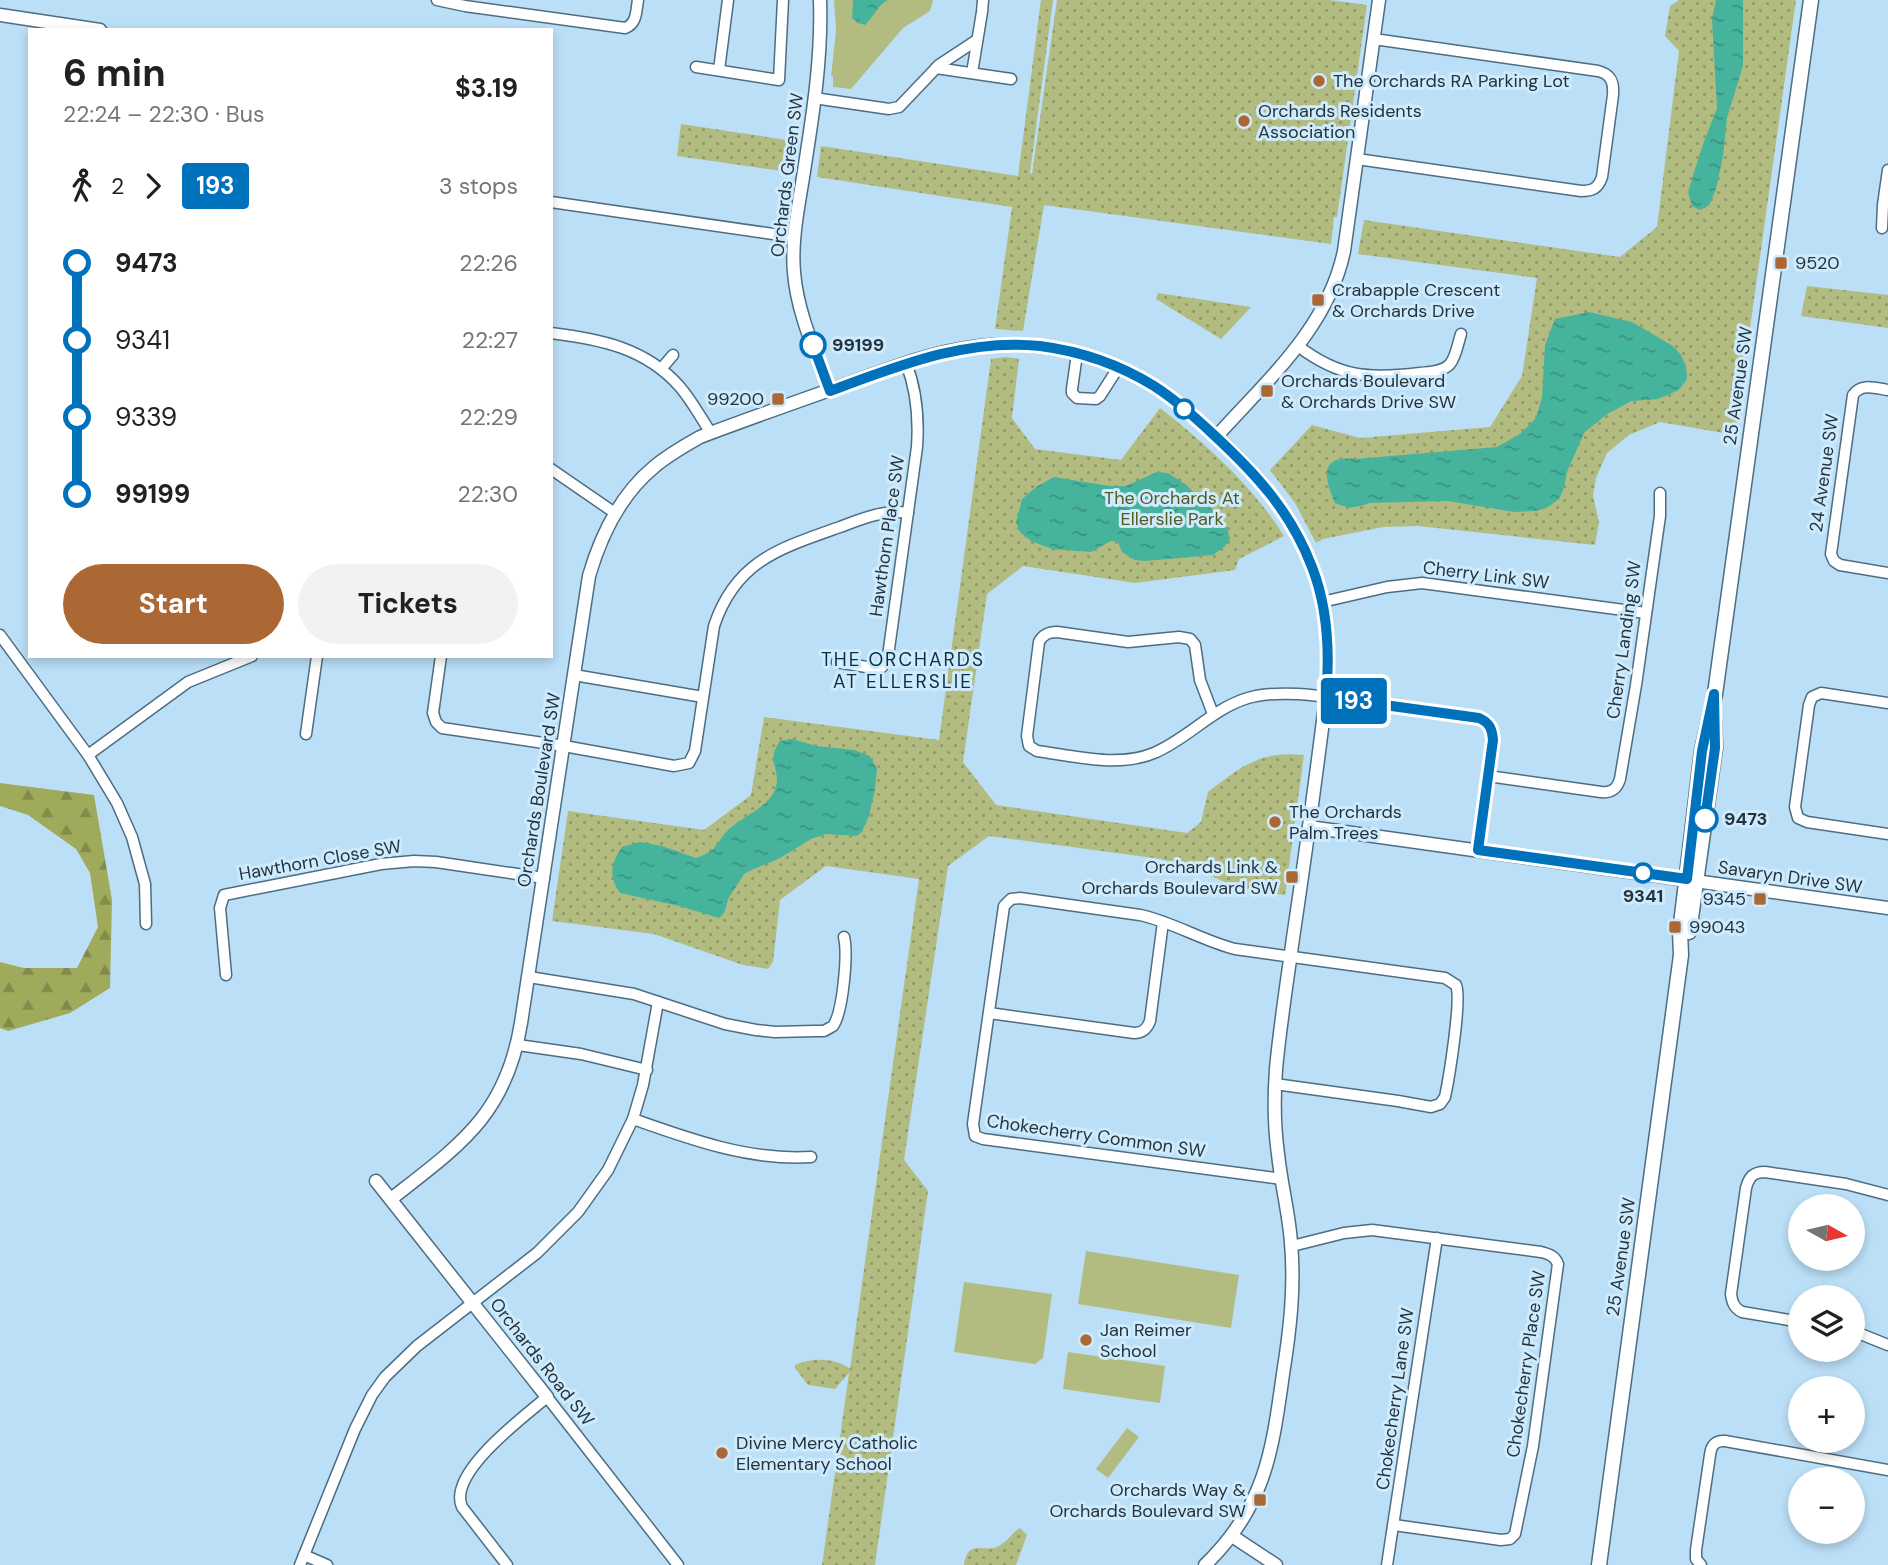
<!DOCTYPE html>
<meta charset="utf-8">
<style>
:root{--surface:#fff;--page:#f2f2f2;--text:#202124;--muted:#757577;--accent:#ab6835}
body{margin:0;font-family:"DM Sans",sans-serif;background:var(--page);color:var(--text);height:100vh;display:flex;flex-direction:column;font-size:26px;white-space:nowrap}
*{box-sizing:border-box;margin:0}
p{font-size:23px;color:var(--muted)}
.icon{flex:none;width:38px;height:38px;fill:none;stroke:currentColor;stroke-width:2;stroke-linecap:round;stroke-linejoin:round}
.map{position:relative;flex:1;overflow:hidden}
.drawer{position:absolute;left:28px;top:28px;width:525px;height:630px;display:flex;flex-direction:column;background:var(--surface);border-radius:0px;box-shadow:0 4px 10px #0003}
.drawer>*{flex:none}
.badge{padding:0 14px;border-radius:5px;font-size:24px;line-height:46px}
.needle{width:46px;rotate:98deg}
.tools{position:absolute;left:1788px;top:1194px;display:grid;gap:14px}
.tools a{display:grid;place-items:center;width:77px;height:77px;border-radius:50%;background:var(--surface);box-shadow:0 4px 10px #0003;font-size:35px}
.map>.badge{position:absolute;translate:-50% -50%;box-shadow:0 0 0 4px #fff}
.legs{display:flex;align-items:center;gap:10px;height:77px;padding:0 35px;font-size:23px}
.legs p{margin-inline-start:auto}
.headline{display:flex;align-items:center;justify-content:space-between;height:119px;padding:0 35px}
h1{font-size:38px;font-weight:700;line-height:52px}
.button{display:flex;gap:14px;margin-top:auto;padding:14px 35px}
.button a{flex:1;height:80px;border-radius:42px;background:var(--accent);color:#fff;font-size:28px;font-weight:700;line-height:80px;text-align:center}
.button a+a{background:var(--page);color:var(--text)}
ul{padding:0 35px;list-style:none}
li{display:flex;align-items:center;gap:24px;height:77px;font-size:26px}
li i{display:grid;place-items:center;width:10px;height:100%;margin:0 9px;background:currentColor}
li i::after{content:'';width:18px;height:18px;margin:-9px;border:5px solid;border-radius:50%;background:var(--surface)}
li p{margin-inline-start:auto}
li:first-child i{background:linear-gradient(#0000 50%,currentColor 0)}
li:last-child i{background:linear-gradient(currentColor 50%,#0000 0)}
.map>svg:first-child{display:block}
.green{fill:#b2bc81}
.forest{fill:url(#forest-firs)}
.park{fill:url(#park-dots)}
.water{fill:url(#water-ripples)}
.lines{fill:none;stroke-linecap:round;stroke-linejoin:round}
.minor-casing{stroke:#4c6d82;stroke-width:13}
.tertiary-casing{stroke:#4c6d82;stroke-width:15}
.secondary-casing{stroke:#4c6d82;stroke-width:17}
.minor{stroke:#fff;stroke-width:10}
.tertiary{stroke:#fff;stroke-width:12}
.secondary{stroke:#fff;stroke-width:14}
.line-1-casing{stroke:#fff;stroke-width:16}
.line-1{stroke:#0072bc;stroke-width:10}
.poi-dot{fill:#ab6835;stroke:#ceebfe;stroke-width:2.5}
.stop-1-dot{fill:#fff;stroke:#0072bc;stroke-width:3.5}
.labels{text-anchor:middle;stroke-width:6;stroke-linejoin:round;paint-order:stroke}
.poi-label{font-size:18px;fill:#24333c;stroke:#ceebfe;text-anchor:start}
.street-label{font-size:18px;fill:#24333c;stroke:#ceebfe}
.stop-label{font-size:18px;font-weight:bold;fill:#24333c;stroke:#ceebfe;text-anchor:start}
.park-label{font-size:18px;fill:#535b20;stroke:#ceebfe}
.neighbourhood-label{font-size:19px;letter-spacing:2px;fill:#0e2f41;stroke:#ceebfe}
</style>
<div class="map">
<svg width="1888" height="1565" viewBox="0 0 1888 1565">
<defs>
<pattern id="forest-firs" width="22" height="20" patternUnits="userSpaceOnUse" patternTransform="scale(1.75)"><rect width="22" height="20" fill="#9fab5a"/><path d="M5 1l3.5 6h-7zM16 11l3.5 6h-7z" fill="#818c4c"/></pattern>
<pattern id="park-dots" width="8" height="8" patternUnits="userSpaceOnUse" patternTransform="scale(1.75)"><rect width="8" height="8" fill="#b2bc81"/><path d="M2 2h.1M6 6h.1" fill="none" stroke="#91996b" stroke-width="1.8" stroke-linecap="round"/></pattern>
<pattern id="water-ripples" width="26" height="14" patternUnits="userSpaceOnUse" patternTransform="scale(1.75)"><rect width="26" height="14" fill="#46b49d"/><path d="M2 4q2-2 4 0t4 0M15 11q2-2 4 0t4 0" fill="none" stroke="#3a9381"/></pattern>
</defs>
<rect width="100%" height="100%" fill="#bbdff7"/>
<!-- green -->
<g class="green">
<polygon points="834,0 933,0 930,11 903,28 851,89 833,87 833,76 831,76 836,31"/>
<polygon points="1086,1251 1239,1275 1231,1328 1078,1304"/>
<polygon points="964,1282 1052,1294 1043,1358 1035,1364 954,1352"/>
<polygon points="1068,1352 1165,1366 1160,1403 1063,1389"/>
<polygon points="1127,1428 1139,1437 1108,1478 1096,1469"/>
</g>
<!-- forest -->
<polygon class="forest" points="0,783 94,795 112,900 110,988 70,1013 8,1031 0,1028 0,962 24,968 77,968 98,927 90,873 76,849 28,815 0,806"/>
<!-- park -->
<g class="park">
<polygon points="1041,0 1053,0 1030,173 1032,174 1057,0 1330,0 1367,5 1337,217 1334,217 1331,244 1044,205 1023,331 995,329 1012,207 817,177 821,146 1018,176"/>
<polygon points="1679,0 1796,0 1735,435 1660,422 1629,435 1607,453 1596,478 1593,496 1599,522 1595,545 1418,526 1383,527 1323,539 1316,543 1295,503 1270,470 1312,425 1360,438 1490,427 1522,376 1537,278 1358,254 1364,220 1620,257 1657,227 1679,51 1665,36 1670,6"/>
<polygon points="681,124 793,141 789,172 677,156"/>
<polygon points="1807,286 1888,295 1888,328 1801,316"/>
<polygon points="1158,293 1251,307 1221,339 1156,299"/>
<path d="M1006,357L1019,359L1012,418L1035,449L1121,460L1160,408C1207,445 1251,484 1284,536L1239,559L1235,570L1135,583L1023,566L987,594L963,762L996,805L1187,833L1201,822L1208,792C1241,767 1260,750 1304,755L1285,895L1258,892L1232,885L1195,869L1161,859L989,836L948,866L904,1160L928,1191L875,1565H822L849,1373L835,1389L808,1385L795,1368V1365C812,1357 836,1358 850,1369L919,879L826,866L780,900L773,962L768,969L743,965L654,934L552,921L568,811L704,830L751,795L764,717L939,740L991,359Z"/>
<path d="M1020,1528L1027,1535L1016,1565H964C968,1537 985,1554 999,1546C1008,1541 1012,1533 1020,1528Z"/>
</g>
<!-- water -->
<g class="water">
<path d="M853,0H888C877,5 874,17 865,25L858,23L852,18Z"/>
<polygon points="1716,0 1743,0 1743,66 1727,118 1723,156 1716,189 1709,205 1700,210 1692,206 1688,192 1703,144 1717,108 1712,19"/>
<path d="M1589,312L1632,322L1673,346L1681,355L1686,366L1687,379L1679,390L1658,399L1632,401L1607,414L1584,433L1567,472L1564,488L1559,499L1548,507L1536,511L1515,512L1447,501L1369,503C1356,508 1348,509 1335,503C1324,478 1319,455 1355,459L1497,447L1520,434L1536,418L1542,397L1545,345L1555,319Z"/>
<polygon points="1157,472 1168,473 1185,484 1216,513 1227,527 1230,539 1225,546 1213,555 1145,561 1135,560 1122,552 1118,542 1111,541 1091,552 1052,549 1031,541 1020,532 1016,522 1022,499 1036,487 1054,477 1110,486 1126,486"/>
<path d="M791,739L817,746L854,750L870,756L877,769L875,789L869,816L862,832L857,836L826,834L811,839L780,858L745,873L729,897L724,913L719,918L679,906L620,893C608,876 611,863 622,847L640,842L662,846L696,858C701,856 707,854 711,851C717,846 722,836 728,830C740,819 767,807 774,792C784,770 764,763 780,741Z"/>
</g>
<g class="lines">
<defs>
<g id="minor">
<path d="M437,0L465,6L625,28C637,24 636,11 638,0"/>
<polyline points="696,67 779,80 783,0"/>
<polyline points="936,68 1011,79"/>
<polyline points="719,70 728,0"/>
<polyline points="972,73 982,12 983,0"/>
<polyline points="814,98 889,109 899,107 939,65 977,40"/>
<path d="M1357,159L1581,191C1592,191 1598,189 1602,177L1613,95C1614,82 1611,74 1598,71L1374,39"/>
<polyline points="551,202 794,237"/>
<polyline points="1882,228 1883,205 1888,170"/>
<path d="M551,333C600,339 646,348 680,387C692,401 701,418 711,433"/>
<path d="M1298,346C1340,378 1369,379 1420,373C1429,372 1443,372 1450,364C1456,357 1458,343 1461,334"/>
<polyline points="1077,354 1072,389 1072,393 1077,398 1096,399 1100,396 1118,368"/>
<polyline points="661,369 673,355"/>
<path d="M1888,390C1875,388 1861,383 1853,395L1831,554L1834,561L1840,565L1888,573"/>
<polyline points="551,469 615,513"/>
<polyline points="1322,602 1387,587 1422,583 1646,613"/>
<polyline points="0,635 88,755 188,682 252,656"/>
<path d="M441,656L433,713L436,722L442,728L564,746L674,766L689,763L695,751L714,626C736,560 781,548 840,527C861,519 884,509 908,513"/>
<path d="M837,662L878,669L882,667L888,656L917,447C919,418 917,391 906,363"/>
<polyline points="574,675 703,697"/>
<polyline points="1888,703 1821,693 1812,697 1809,705 1795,807 1798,818 1807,822 1888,834"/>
<path d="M1213,714L1200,680L1195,645L1190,639L1179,637L1128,642L1057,632C1049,632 1043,634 1039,642L1027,736L1029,746L1037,751C1074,756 1118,768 1154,753C1190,738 1216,704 1256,696C1290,690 1324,697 1357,701C1398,707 1439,713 1479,718C1490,723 1492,729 1493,740L1478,850"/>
<polyline points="306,734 317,656"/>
<polyline points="88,755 117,803 132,837 145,884 146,924"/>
<path d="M1488,776L1601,792C1612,793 1617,789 1620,779L1636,685L1660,516V493"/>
<polyline points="226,975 220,908 224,895 381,864 414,861 436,862 544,878"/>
<path d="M529,977L634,994L725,1024L756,1030L775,1032L815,1031H824L833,1026C843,1012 848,954 844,937"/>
<path d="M989,1013L1134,1033C1143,1033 1147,1029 1150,1021L1163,922"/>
<polyline points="518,1045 581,1054 647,1070"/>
<path d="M1275,1084L1398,1101L1431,1107L1440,1104L1445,1097C1449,1078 1462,999 1456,985L1445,978L1235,949C1203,941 1173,922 1140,915L1020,898L1011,899L1004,906L973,1124L975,1136L983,1139L1282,1179"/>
<path d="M633,1119C689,1139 750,1161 811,1157"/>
<path d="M1292,1246L1344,1233L1372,1230L1541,1252C1549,1254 1555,1256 1558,1264L1533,1446L1515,1534L1510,1539L1501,1540L1394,1525"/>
<path d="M1801,1322L1742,1312C1734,1308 1732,1302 1731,1294L1746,1188C1749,1177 1753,1172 1765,1172L1846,1184L1888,1195"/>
<polyline points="1853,1331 1888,1345"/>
<polyline points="304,1555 327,1565"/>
<polyline points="300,1565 355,1429 372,1395 385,1377 417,1346 537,1253 578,1212 608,1170 633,1119 643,1085 658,1002"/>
<path d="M507,1565L462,1507C447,1473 524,1417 547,1397L678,1565"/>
<polyline points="1387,1565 1437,1238"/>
<path d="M1701,1565L1696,1559V1550L1710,1455C1711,1446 1715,1440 1725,1441L1888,1470"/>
</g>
<g id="tertiary">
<path d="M820,0C822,58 813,114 804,171C799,204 791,239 794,272C797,313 816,353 830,391"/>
<polyline points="0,15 100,30"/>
<path d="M1216,437C1267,380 1328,328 1344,251L1379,0"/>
<polyline points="1309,827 1888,908"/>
<polyline points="376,1181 547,1397"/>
<path d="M391,1199C460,1145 506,1115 521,1023L589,576C601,535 620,495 654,467C668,455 684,446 700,437C747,419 796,402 844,385C892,368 940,348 992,345C1048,342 1106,356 1154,386C1179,402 1202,423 1223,443C1262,480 1293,516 1312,567C1328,608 1330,653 1326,697C1316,777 1305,858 1293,938C1287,982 1280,1026 1276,1069C1274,1097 1274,1126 1278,1154C1281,1184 1289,1213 1291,1243C1295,1287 1290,1330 1283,1374C1272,1453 1265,1507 1205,1565"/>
<polyline points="1232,1536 1276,1565"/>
</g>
<g id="secondary">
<polyline points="1689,932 1715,748 1714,720"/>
<polyline points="1599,1565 1681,955 1680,932 1702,751 1715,694 1811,0"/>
</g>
</defs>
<!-- minor casing -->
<use href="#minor" class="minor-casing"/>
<!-- tertiary casing -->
<use href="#tertiary" class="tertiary-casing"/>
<!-- secondary casing -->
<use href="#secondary" class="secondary-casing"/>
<!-- minor -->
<use href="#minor" class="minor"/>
<!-- tertiary -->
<use href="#tertiary" class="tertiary"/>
<!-- secondary -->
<use href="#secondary" class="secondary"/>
</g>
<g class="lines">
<defs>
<path id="line-1" d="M813,345L830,391C898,366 966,338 1040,346C1079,351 1120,365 1154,386C1176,400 1196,418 1215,436C1257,475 1291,512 1312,567C1328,608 1330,653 1326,697L1479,718C1490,723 1492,729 1493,740L1478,850L1687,879L1702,751L1714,694L1715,748L1705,819"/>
</defs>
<!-- line-1 casing -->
<use href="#line-1" class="line-1-casing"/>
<!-- line-1 -->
<use href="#line-1" class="line-1"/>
</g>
<!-- markers -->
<g class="poi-dot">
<circle cx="1319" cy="81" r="7"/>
<circle cx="1244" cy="121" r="7"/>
<rect x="1774" y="256" width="14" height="14" rx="3.5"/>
<rect x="1311" y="293" width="14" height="14" rx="3.5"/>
<rect x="1260" y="384" width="14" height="14" rx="3.5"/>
<rect x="771" y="392" width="14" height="14" rx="3.5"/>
<circle cx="1275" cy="822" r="7"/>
<rect x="1285" y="870" width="14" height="14" rx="3.5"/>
<rect x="1753" y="892" width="14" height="14" rx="3.5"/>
<rect x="1668" y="920" width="14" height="14" rx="3.5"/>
<circle cx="1086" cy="1340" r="7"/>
<circle cx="722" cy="1453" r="7"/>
<rect x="1253" y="1493" width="14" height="14" rx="3.5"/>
</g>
<g class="stop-1-dot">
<circle cx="813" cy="345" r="12"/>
<circle cx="1184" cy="409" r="9"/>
<circle cx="1705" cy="819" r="12"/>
<circle cx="1643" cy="873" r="9"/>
</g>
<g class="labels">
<!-- poi labels -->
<g class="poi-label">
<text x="1333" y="87">The Orchards RA Parking Lot</text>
<text x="1258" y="117">Orchards Residents<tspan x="1258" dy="21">Association</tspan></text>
<text x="1795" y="269">9520</text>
<text x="1332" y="296">Crabapple Crescent<tspan x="1332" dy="21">&amp; Orchards Drive</tspan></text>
<text x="1281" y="387">Orchards Boulevard<tspan x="1281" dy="21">&amp; Orchards Drive SW</tspan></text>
<text x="764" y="405" text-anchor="end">99200</text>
<text x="1289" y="818">The Orchards<tspan x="1289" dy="21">Palm Trees</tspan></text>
<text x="1278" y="873" text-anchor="end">Orchards Link &amp;<tspan x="1278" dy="21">Orchards Boulevard SW</tspan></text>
<text x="1746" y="905" text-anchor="end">9345</text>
<text x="1689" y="933">99043</text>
<text x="1100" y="1336">Jan Reimer<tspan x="1100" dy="21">School</tspan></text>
<text x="736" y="1449">Divine Mercy Catholic<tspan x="736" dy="21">Elementary School</tspan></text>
<text x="1246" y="1496" text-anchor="end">Orchards Way &amp;<tspan x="1246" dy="21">Orchards Boulevard SW</tspan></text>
</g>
<!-- street labels -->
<g class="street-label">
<text transform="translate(787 175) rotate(-83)" y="6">Orchards Green SW</text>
<text transform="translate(1738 386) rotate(-82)" y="6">25 Avenue SW</text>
<text transform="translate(1824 473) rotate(-82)" y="6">24 Avenue SW</text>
<text transform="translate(887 536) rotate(-82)" y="6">Hawthorn Place SW</text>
<text transform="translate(1486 575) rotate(7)" y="6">Cherry Link SW</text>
<text transform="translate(1624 640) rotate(-82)" y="6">Cherry Landing SW</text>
<text transform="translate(539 790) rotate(-81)" y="6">Orchards Boulevard SW</text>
<text transform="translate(320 860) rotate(-10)" y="6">Hawthorn Close SW</text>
<text transform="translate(1790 877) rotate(8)" y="6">Savaryn Drive SW</text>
<text transform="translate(1096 1136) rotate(8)" y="6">Chokecherry Common SW</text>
<text transform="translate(1621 1257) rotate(-82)" y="6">25 Avenue SW</text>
<text transform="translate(542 1362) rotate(52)" y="6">Orchards Road SW</text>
<text transform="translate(1526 1364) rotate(-82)" y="6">Chokecherry Place SW</text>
<text transform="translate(1395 1399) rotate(-82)" y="6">Chokecherry Lane SW</text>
</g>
<!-- stop labels -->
<g class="stop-label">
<text x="832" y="351">99199</text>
<text x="1724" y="825">9473</text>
<text x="1643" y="902" text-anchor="middle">9341</text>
</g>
<!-- park labels -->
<g class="park-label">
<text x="1172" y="504">The Orchards At<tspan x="1172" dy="21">Ellerslie Park</tspan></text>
</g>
<!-- neighbourhood labels -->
<g class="neighbourhood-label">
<text x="903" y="666">THE ORCHARDS<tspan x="903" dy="22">AT ELLERSLIE</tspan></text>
</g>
</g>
</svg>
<div class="tools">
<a><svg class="needle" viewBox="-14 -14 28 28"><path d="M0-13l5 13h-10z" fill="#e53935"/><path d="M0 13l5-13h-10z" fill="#757577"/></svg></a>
<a><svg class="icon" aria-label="layers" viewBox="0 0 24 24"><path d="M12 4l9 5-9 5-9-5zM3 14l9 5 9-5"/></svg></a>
<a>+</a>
<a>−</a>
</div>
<b class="badge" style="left:1354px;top:701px;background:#0072bc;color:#fff">193</b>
<section class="drawer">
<div class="headline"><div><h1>6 min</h1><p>22:24 – 22:30 · Bus</p></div><b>$3.19</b></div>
<div class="legs"><svg class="icon" aria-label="walk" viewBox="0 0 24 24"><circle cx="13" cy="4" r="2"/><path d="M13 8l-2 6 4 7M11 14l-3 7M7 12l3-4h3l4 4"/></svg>2<svg class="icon" aria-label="forward" viewBox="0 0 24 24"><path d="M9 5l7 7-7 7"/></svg><b class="badge" style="background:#0072bc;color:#fff">193</b><p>3 stops</p></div>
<ul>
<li><i style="color:#0072bc"></i><b>9473</b><p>22:26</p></li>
<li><i style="color:#0072bc"></i><span>9341</span><p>22:27</p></li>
<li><i style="color:#0072bc"></i><span>9339</span><p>22:29</p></li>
<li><i style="color:#0072bc"></i><b>99199</b><p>22:30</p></li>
</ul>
<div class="button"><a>Start</a><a>Tickets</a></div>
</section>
</div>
